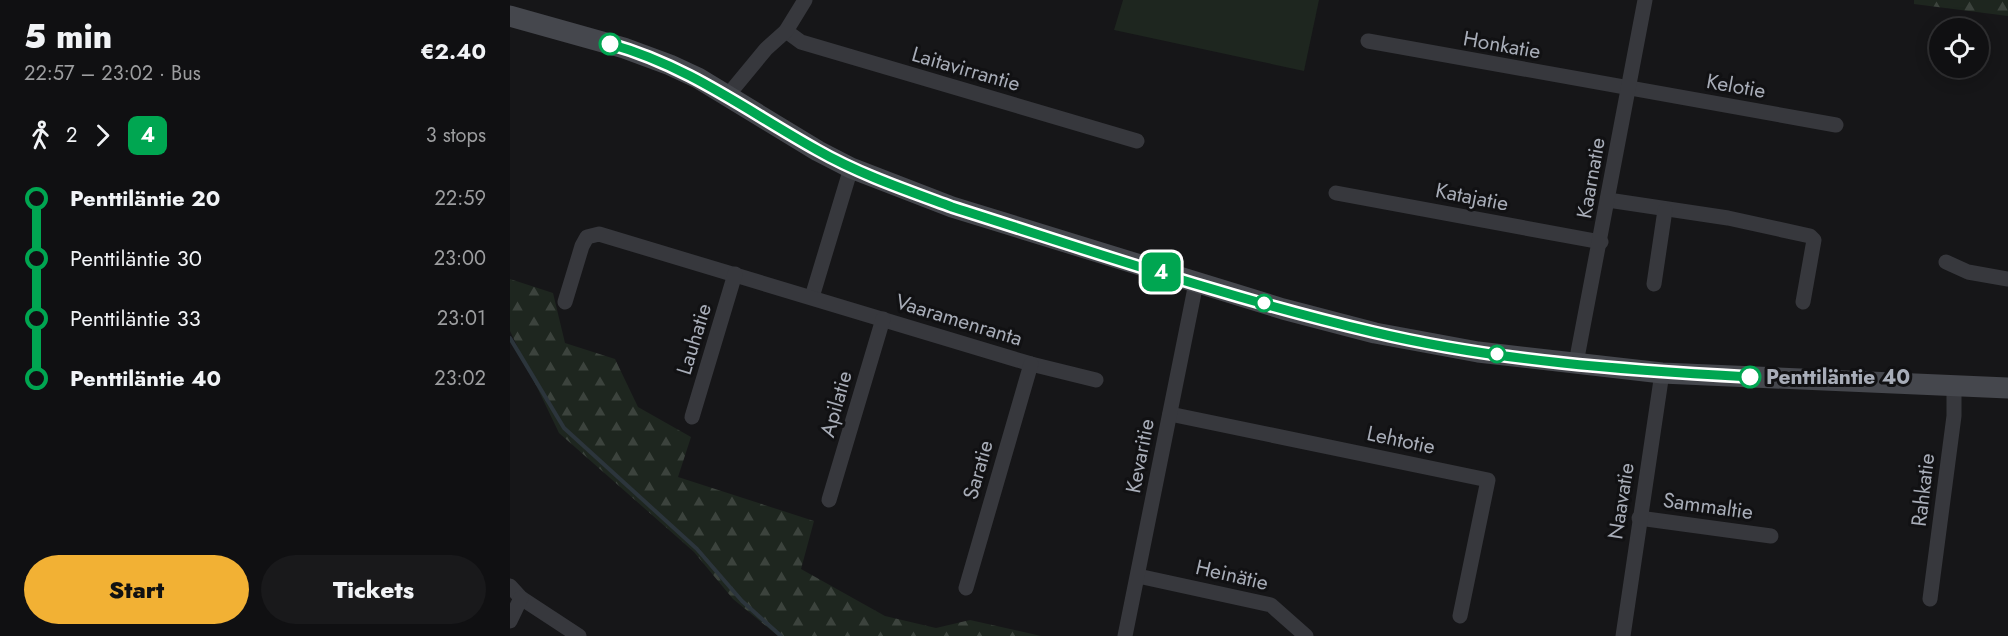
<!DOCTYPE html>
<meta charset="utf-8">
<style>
:root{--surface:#101012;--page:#19191b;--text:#f1f3f6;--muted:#9c9d9f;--line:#303032;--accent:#f2b134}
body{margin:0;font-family:Jost,sans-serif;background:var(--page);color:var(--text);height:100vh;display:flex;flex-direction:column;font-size:22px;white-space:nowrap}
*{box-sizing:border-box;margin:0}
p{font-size:20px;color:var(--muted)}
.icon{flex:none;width:33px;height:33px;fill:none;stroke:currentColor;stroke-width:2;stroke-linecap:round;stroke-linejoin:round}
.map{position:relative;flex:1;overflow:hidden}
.side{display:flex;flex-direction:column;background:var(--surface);width:510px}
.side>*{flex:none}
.badge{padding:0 12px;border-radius:9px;font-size:21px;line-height:39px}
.tools{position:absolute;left:1419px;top:18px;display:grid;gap:12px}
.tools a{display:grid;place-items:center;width:60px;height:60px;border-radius:50%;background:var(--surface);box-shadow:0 3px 15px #0003,0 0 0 2px var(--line);font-size:30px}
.map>.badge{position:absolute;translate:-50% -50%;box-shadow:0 0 0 3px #fff}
.legs{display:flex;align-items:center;gap:9px;height:66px;padding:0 24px;font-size:20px}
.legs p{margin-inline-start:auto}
.headline{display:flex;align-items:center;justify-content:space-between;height:102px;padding:0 24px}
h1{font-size:33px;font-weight:800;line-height:45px}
.action{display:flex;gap:12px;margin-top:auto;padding:12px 24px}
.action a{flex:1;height:69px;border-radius:36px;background:var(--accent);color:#111;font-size:24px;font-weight:800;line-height:69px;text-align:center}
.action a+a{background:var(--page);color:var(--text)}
ul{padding:0 24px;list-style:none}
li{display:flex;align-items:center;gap:21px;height:60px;font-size:22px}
li i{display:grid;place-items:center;width:9px;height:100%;margin:0 8px;background:currentColor}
li i::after{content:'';width:15px;height:15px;margin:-8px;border:4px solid;border-radius:50%;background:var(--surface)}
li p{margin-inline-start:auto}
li:first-child i{background:linear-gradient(#0000 50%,currentColor 0)}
li:last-child i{background:linear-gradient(currentColor 50%,#0000 0)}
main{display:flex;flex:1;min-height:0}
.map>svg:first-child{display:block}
.forest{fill:url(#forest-firs)}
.green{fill:#1e261f}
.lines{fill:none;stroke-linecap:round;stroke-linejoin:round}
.stream{stroke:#2c353c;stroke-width:4}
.street{stroke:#37383d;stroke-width:15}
.secondary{stroke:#45474d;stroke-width:21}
.line-1-casing{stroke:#fff;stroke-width:14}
.line-1{stroke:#00a651;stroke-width:9}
.stop-1-dot{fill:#fff;stroke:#00a651;stroke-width:3}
.labels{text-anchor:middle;stroke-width:6;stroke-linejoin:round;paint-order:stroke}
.street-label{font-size:21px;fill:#a8adb8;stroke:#111113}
.stop-label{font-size:21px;font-weight:bold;fill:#a8adb8;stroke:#111113;text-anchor:start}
</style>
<main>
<section class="side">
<div class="headline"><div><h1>5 min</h1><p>22:57 – 23:02 · Bus</p></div><b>€2.40</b></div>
<div class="legs"><svg class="icon" aria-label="walk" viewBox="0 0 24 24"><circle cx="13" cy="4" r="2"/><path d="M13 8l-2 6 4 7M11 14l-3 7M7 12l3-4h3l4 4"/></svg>2<svg class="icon" aria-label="forward" viewBox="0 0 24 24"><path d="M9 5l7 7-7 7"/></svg><b class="badge" style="background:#00a651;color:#fff">4</b><p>3 stops</p></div>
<ul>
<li><i style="color:#00a651"></i><b>Penttiläntie 20</b><p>22:59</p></li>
<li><i style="color:#00a651"></i><span>Penttiläntie 30</span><p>23:00</p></li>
<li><i style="color:#00a651"></i><span>Penttiläntie 33</span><p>23:01</p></li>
<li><i style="color:#00a651"></i><b>Penttiläntie 40</b><p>23:02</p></li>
</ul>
<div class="action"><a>Start</a><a>Tickets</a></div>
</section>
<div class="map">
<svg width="1498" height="636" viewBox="0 0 1498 636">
<defs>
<pattern id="forest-firs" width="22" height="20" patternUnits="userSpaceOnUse" patternTransform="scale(1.5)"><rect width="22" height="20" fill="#1e261f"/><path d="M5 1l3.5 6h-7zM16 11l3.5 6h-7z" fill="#3c433d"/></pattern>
</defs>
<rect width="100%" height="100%" fill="#161618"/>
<!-- forest -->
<g class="forest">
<polygon points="1404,0 1498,0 1498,16 1404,4"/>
<polygon points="0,279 43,293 55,343 105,359 128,407 181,437 168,477 304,521 291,569 375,616 426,628 460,620 531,636 268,636 223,599 184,552 49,433 0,331"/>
</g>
<!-- green -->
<polygon class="green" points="613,0 809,0 794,71 604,30"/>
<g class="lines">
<!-- stream -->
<polyline class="stream" points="0,338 54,428 187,549 232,601 271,636"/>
<!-- street -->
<g class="street">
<polyline points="276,31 291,42 627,141"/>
<polyline points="858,41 1326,125"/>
<polyline points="218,95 256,49 276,31 295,0"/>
<polyline points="826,193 1091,242"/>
<polyline points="1098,200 1218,218 1300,236 1304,240 1293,302"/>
<polyline points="1436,262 1458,272 1498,279"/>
<polyline points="1144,284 1155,210"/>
<polyline points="302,297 341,168"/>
<polyline points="55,302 72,246 77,237 89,234 521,364 586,380"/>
<polyline points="1066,363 1135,0"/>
<polyline points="660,414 978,480 950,616"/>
<polyline points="182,417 225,274"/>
<polyline points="319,500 373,319"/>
<polyline points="1129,518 1261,536"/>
<polyline points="628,576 761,605 796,636"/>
<polyline points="0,586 11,598 69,636"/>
<polyline points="456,588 521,364"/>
<polyline points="1420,599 1444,416 1444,387"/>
<polyline points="0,621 11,598"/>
<polyline points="615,636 686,283"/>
<polyline points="1113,636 1152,373"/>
</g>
<!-- secondary -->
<polyline class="secondary" points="0,16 114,48 160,65 188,78 308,151 341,168 442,207 773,309 865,333 968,352 1152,373 1498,388"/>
</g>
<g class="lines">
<defs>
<path id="line-1" d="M100,44C179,66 237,111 307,150C349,174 396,190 442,207C581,251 721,299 863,332C986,361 1114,370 1240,377"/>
</defs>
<!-- line-1 casing -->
<use href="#line-1" class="line-1-casing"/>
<!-- line-1 -->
<use href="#line-1" class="line-1"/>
</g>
<!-- markers -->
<g class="stop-1-dot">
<circle cx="100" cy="44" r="10"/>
<circle cx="754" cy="303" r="8"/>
<circle cx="987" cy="354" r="8"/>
<circle cx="1240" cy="377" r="10"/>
</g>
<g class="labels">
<!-- street labels -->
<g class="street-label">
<text transform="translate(992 45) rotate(10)" y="7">Honkatie</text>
<text transform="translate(456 69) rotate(16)" y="7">Laitavirrantie</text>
<text transform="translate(1226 86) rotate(10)" y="7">Kelotie</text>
<text transform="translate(1081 178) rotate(-80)" y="7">Kaarnatie</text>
<text transform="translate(962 197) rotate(11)" y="7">Katajatie</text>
<text transform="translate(449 320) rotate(17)" y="7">Vaaramenranta</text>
<text transform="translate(184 339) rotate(-73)" y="7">Lauhatie</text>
<text transform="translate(326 404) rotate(-74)" y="7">Apilatie</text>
<text transform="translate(891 440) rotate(12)" y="7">Lehtotie</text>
<text transform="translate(630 456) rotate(-79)" y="7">Kevaritie</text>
<text transform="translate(468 470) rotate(-74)" y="7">Saratie</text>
<text transform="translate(1413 490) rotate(-83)" y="7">Rahkatie</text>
<text transform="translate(1111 501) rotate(-81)" y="7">Naavatie</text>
<text transform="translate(1198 506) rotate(8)" y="7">Sammaltie</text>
<text transform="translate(722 575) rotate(13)" y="7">Heinätie</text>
</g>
<!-- stop labels -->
<g class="stop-label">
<text x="1256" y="384">Penttiläntie 40</text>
</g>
</g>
</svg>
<div class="tools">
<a><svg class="icon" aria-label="locate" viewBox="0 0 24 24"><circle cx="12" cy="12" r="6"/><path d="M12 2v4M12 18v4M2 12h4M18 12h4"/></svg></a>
</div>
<b class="badge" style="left:651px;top:272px;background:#00a651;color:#fff">4</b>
</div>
</main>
